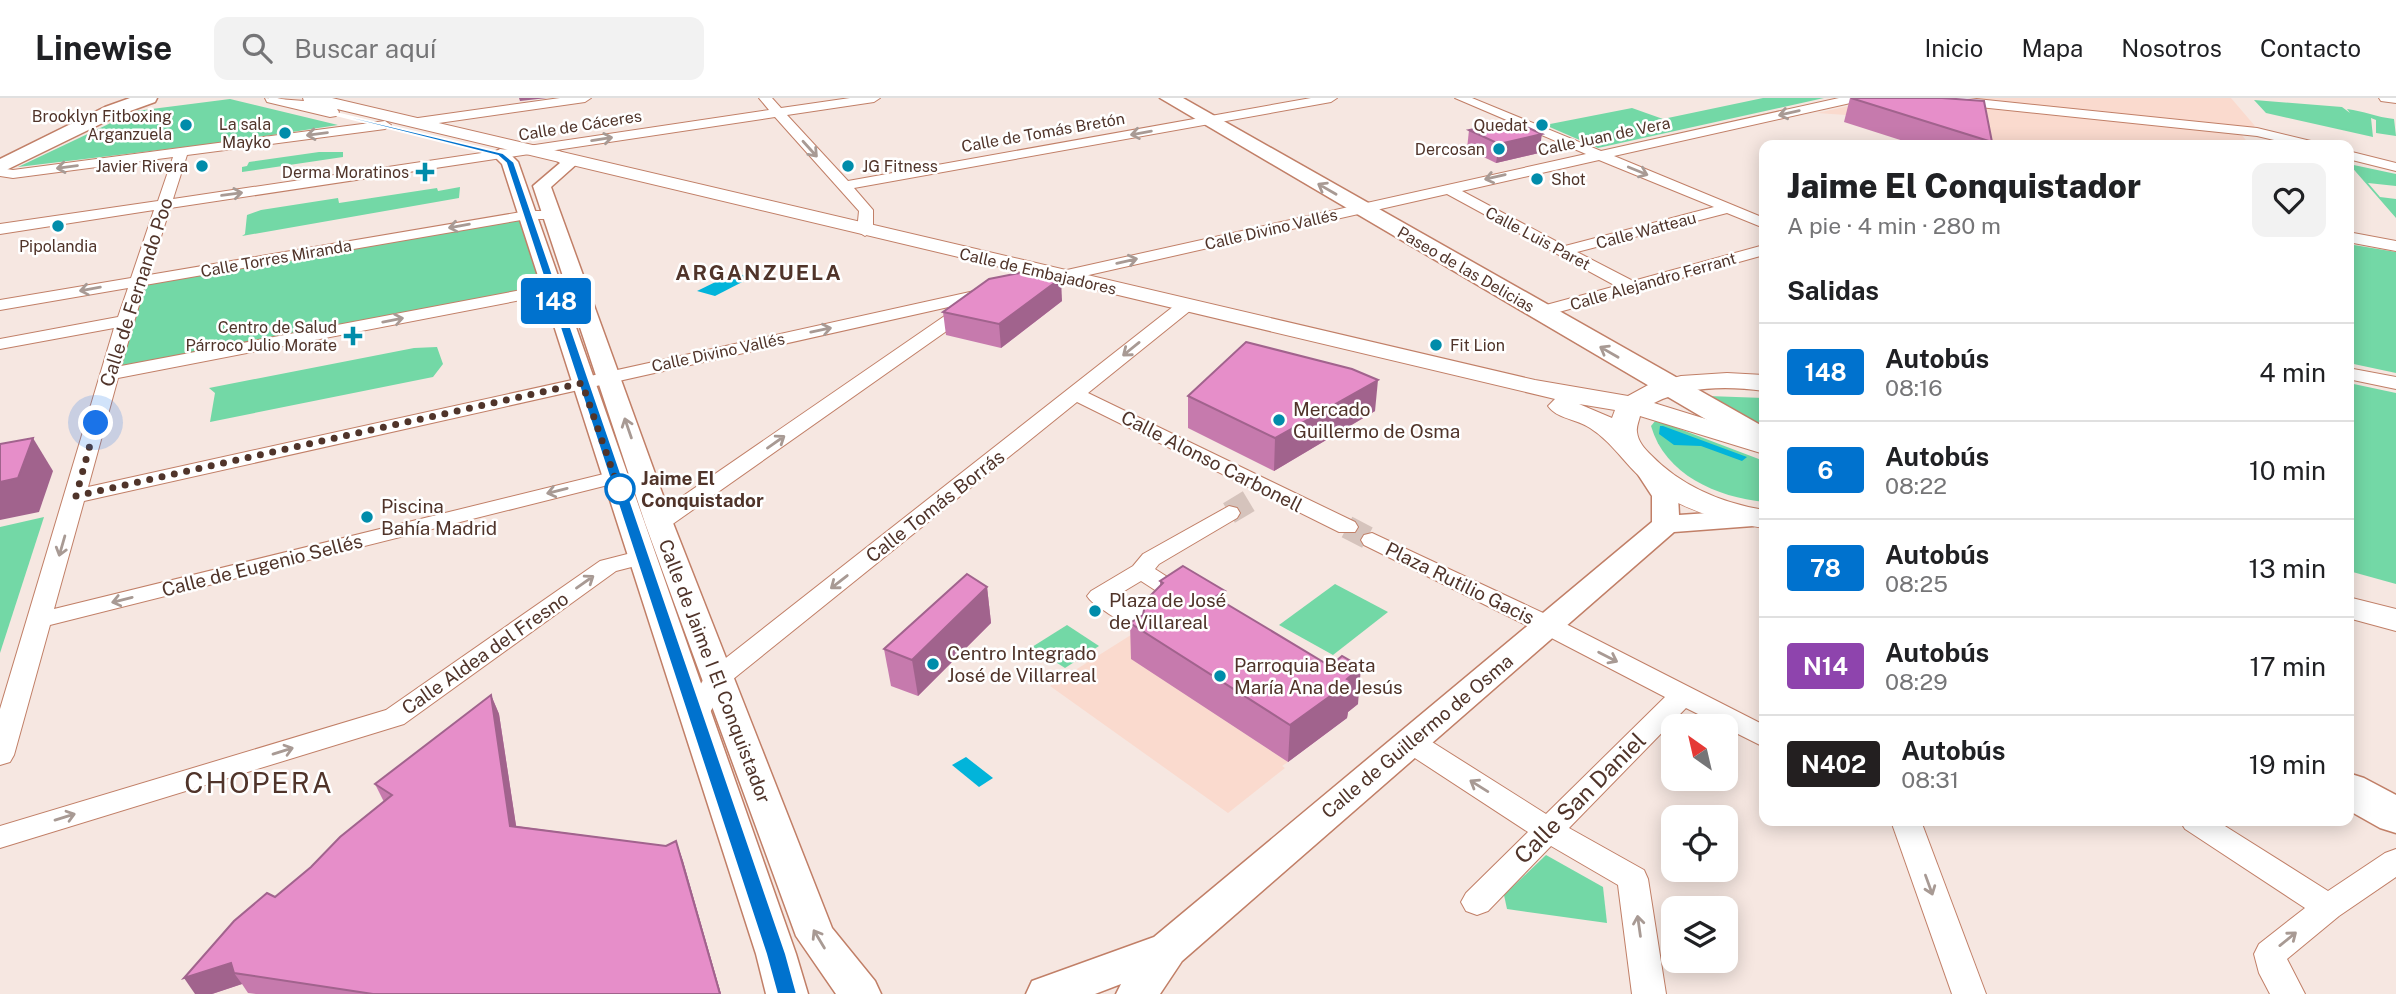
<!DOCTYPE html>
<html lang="es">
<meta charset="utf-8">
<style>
:root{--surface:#fff;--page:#f2f2f2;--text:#202124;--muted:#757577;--line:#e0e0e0}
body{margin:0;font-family:"Public Sans",sans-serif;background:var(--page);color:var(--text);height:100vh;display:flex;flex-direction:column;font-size:26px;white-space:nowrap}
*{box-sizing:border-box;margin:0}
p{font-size:23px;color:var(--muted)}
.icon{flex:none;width:38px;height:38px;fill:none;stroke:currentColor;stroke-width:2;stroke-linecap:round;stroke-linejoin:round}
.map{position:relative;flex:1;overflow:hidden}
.sheet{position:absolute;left:1759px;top:42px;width:595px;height:686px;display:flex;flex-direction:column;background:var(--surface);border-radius:14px;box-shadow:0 4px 18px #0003}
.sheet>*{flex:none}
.badge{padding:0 14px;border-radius:5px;font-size:24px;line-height:46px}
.needle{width:46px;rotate:326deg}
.tools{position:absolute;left:1661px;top:616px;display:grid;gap:14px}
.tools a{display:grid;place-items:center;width:77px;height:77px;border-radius:14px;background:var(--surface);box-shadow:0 4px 18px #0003;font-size:35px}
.you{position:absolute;width:35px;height:35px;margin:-18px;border:5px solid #fff;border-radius:50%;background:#1a73e8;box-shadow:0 0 0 10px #1a73e833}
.map>.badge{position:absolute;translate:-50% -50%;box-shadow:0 0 0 4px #fff}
h2{padding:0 28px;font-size:26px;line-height:63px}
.round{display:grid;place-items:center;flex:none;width:74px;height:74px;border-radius:14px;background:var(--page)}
.overview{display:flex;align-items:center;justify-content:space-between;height:119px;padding:0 28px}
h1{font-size:33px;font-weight:800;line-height:52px}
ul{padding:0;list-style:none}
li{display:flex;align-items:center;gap:21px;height:98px;padding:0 28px;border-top:2px solid var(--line)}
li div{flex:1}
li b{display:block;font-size:26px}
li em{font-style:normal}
li .badge{min-width:77px;font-weight:700;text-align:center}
header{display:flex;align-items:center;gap:42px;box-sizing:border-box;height:98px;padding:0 35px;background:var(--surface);border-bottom:2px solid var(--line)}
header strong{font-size:33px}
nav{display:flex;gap:38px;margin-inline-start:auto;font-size:24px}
.search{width:490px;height:63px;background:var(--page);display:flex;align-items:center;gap:18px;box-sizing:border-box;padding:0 24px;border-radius:14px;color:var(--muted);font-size:26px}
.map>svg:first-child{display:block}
.built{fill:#fadace}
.green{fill:#73d8a6}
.water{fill:#02b4da}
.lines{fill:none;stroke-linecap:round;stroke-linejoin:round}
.minor-tunnel{stroke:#d5c3bc;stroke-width:23;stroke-dasharray:23 11;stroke-linecap:butt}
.minor-casing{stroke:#c17f67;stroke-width:2}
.tertiary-casing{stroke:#c17f67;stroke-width:3}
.secondary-casing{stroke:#c17f67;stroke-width:2}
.primary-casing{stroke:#c17f67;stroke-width:3}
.minor{fill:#fff;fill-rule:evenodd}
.tertiary{fill:#fff;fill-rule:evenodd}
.secondary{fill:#fff;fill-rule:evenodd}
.primary{fill:#fff;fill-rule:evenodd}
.wall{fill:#c67aad}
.shaded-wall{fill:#a1638d}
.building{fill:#e68ec9;stroke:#a1638d;stroke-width:2}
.oneway{stroke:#a89a94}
.line{fill:#0072ce;stroke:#fff;stroke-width:2}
.walk{stroke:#50342a;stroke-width:7;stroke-dasharray:0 12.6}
.poi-dot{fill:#008caa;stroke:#fff;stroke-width:2.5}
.stop-dot{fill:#fff;stroke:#0072ce;stroke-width:3.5}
.labels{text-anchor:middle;stroke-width:5;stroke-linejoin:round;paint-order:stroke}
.far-poi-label{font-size:16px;fill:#50342a;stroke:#fff;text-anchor:end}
.far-street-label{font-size:16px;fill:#50342a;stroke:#fff}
.street-label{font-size:19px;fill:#50342a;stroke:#fff}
.poi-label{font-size:19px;fill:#50342a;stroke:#fff;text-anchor:start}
.stop-label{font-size:19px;font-weight:bold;fill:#50342a;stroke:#fff;text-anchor:start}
.far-district-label{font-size:21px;font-weight:bold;letter-spacing:2px;fill:#50342a;stroke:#fff}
.near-street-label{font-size:23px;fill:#50342a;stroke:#fff}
.near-quarter-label{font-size:28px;letter-spacing:2px;fill:#50342a;stroke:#fff}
</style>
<header>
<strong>Linewise</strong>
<div class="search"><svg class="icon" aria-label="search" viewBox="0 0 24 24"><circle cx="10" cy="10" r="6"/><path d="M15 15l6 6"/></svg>Buscar aquí</div>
<nav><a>Inicio</a><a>Mapa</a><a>Nosotros</a><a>Contacto</a></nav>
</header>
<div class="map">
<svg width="2396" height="896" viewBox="0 0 2396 896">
<rect width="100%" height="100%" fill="#f6e7e1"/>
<!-- built -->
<g class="built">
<polygon points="1884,0 2231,0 2255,28 2241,36 2250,47 1979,47 1975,26 1817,15"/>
<polygon points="1161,518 1132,561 1288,664 1282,668 1285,670 1228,715 1050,588"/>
</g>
<!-- green -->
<g class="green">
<polygon points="1763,0 1824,0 1598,50 1545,27 1632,10 1663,21"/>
<polygon points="230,1 338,27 226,44 18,69 136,13"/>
<path d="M2254,2L2342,9L2350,15L2347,11C2364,13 2376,19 2394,21L2396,38L2376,35V22L2371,20L2373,39L2266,15Z"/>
<polygon points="319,54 343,54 343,59 242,74 242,69 247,68 249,64"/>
<polygon points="2349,66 2396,76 2396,88 2368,85 2380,99 2396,101 2396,120"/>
<polygon points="460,89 459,100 242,138 245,136 247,117 261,112 338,100 339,105 437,90 438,93"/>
<polygon points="527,117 552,191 110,276 139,183"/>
<polygon points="2348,146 2396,154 2396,275 2349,265"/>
<polygon points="437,249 443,266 433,279 210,324 215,295 209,290 414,250"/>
<polygon points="2349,285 2396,295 2396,486 2349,473"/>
<polygon points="1708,298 1764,300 1764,329"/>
<path d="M1656,322L1764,363V404C1717,399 1665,377 1651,328Z"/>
<polygon points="44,419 0,555 0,429"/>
<polygon points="1335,486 1388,514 1333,557 1279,527"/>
<polygon points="1067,527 1099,548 1065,570 1032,549"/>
<polygon points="1546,757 1603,789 1607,825 1507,811 1504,797"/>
</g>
<!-- water -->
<g class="water">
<polygon points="734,175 752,179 715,198 697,193"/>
<polygon points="1660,328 1663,328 1747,359 1742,363 1701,348 1674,347 1659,336"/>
<polygon points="966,659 993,680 979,689 952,667"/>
</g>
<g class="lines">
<!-- minor-tunnel -->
<g class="minor-tunnel">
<polyline points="1229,415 1249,403"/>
<polyline points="1347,429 1372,442"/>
</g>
<defs>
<g id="minor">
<polygon points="560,0 591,0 585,4 418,28 412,24 418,20"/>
<polygon points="759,0 772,0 781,10 850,0 880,0 874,4 787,17 848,83 1311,0 1337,0 1331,4 854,90 873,112 873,133 865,138 857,133 859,113 775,19 170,110 149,177 527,113 551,113 558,117 551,121 527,121 145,187 121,268 548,187 575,177 583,182 581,185 552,196 118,280 88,389 988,190 996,195 994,199 970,204 978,209 975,213 667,430 651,430 648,425 651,420 962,206 84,403 54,511 616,373 655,381 658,386 655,391 647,392 616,385 50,527 14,657 10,664 0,667 0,611 114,230 0,251 0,241 118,219 128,190 0,212 0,202 131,180 154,112 0,136 0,126 158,103 173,59 13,80 0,78 0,70 13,72 385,23 391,27 385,31 187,57 173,101 769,12"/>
<path d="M1455,0H1472L1601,53L1839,0H1861L1855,4L1614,58L1764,120V130L1727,115L1577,154L1633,183L1764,147V157L1541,219L1535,218L1532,214L1535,210L1616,188L1447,96L1049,186L1041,181L1049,176L1586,56ZM1599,62L1714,109L1565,148L1462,93Z"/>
<polygon points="1926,0 1967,0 2257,30 2315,44 2317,47 2295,47 2257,38 1932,4"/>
<polygon points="2379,0 2396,0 2396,5 2381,3"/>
<polygon points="2348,53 2396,65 2396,73 2348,61"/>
<polygon points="2348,134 2396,143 2396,153 2348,144"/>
<polygon points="1185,203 1191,204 1194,208 1191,212 1088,295 1355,424 1358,429 1355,434 1339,434 1077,304 727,586 704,624 695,626 686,624 682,617 708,574 1179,204"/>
<polygon points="2348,270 2396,279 2396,291 2348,281"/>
<path d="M1229,408L1237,410L1240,415L1237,420L1159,466L1155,471L1183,489L1187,494L1183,499C1154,517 1141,538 1109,516C1101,510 1092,506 1087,498L1091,493L1133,468L1143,456ZM1141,483L1158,494L1132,509L1116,498Z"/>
<polygon points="1372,435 1556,521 1764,627 1764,649 1686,610 1569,730 1644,772 1648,781 1666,896 1632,896 1618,787 1551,748 1488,813 1477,817 1466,813 1461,804 1466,795 1528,734 1401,651 1397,644 1401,637 1411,634 1421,637 1546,716 1665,599 1538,533 1364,447 1361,442 1364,437"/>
<polygon points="643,452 651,454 655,459 651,464 616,473 404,626 0,750 0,728 386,612 600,463"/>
<polygon points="1891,723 1921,723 1986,896 1952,896"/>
<polygon points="2180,723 2217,723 2328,793 2385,755 2396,751 2396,779 2339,818 2287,861 2305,896 2270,896 2259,875 2254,856 2259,846 2305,810 2185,731"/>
</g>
<g id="tertiary">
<polygon points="500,51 506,52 518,64 796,856 808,896 766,896 756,856 502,66 492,56"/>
<polygon points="559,53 579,64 551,89 673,425 832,830 875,883 881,896 836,896 796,838 645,425 533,88 560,65 551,58"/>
<polygon points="1650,367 1659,370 1678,398 1679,417 1753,412 1763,414 1764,424 1753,428 1674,434 1182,863 1160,896 1116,896 1121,886 1095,896 1026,896 1032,883 1154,839 1652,424 1652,398 1637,375 1641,370"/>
</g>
<g id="secondary">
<path d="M265,0L304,3L303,0H332L1535,282L1628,298L1650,286L1681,278L1727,275L1764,277V293C1727,288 1688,288 1654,305L1764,339V356L1640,318C1639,323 1636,329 1637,334C1638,344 1645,351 1651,357C1681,388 1722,405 1764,412V430C1718,423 1670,409 1636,375C1621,360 1609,342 1590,330C1577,321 1557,321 1548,308L1555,301L337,11L339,14L336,18L330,19L267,4ZM1579,306L1615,312L1612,320Z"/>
<polygon points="2348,499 2396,511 2396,533 2348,520"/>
</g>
<g id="primary">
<polygon points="130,0 157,0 155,4 119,17 0,75 0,61 105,9"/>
<polygon points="1160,0 1183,0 1764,329 1764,351 1753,349"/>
<polygon points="2348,675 2364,680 2396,697 2396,735 2380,730 2348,712"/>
</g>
</defs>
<!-- minor casing -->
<use href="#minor" class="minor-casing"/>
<!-- tertiary casing -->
<use href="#tertiary" class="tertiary-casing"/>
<!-- secondary casing -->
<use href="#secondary" class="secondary-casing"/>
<!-- primary casing -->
<use href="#primary" class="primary-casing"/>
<!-- minor -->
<use href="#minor" class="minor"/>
<!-- tertiary -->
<use href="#tertiary" class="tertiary"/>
<!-- secondary -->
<use href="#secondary" class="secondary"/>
<!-- primary -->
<use href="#primary" class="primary"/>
</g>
<!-- wall -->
<g class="wall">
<polygon points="1850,0 1942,0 1992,44 1991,47 1916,47 1844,24"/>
<polygon points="1469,32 1539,55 1496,65 1467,51"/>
<polygon points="1062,203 1001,250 946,237 943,214"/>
<polygon points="1188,298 1375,313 1274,373 1188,330"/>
<polygon points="1160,483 1225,506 1358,606 1348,614 1347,620 1288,664 1131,561 1130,525 1143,517 1160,488"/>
<polygon points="987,489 991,525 918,598 891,588 884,551"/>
<polygon points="491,597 499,616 516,728 666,748 676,743 683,763 721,896 256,896 248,895 242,886 212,896 275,799 311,769 384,704 375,686"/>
</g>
<!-- shaded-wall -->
<g class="shaded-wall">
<polygon points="519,0 547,0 520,3"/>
<polygon points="1542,36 1539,55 1496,65 1499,46"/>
<polygon points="1061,180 1062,203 1001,250 999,226"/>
<polygon points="1378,282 1375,313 1274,373 1275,340"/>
<polygon points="33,340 53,373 39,414 0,422 0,384"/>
<polygon points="987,489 991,525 918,598 912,562"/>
<polygon points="1225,493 1225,529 1215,499"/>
<polygon points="1361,569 1358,606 1348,614 1347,620 1288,664 1290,627"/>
<polygon points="491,597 499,616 519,747 510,728"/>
<polygon points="676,743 683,763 721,896 720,896"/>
<polygon points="231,865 234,875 242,886 212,896 195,896 184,880"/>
</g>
<!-- building -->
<g class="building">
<polygon points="1851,0 1942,0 1984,3 1992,44"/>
<polygon points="1513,23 1542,36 1499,46 1469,32"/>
<polygon points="1030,173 1061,180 999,226 943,214 989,181"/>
<polygon points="1246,244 1352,271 1378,282 1275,340 1188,298"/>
<polygon points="33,340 18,380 0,384 0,346"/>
<polygon points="1183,468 1225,493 1215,499 1330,568 1342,558 1361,569 1347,581 1351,583 1290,627 1130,525 1143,517 1146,502 1163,485 1160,483"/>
<polygon points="967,476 987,489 912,562 884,551"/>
<polygon points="491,597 510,728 666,748 676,743 720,896 373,896 234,875 231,865 184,880 234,823 267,795 275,799 311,769 340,739 392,697 375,686"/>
</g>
<!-- one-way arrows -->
<defs><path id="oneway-shaft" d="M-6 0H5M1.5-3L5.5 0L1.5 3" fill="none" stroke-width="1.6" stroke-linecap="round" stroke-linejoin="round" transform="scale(1.75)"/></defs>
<g class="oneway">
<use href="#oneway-shaft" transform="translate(1789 15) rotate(167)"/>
<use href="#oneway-shaft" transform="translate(1141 35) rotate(170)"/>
<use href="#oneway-shaft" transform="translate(317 36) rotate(173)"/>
<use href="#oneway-shaft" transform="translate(602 41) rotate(-9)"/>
<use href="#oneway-shaft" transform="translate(810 51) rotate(48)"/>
<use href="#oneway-shaft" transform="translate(67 69) rotate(173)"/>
<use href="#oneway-shaft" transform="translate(1638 73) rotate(22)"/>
<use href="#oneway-shaft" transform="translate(1495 79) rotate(167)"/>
<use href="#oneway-shaft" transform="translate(1327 91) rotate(-150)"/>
<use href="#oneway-shaft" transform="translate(232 96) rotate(-8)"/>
<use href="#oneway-shaft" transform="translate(459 128) rotate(170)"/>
<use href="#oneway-shaft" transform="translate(1127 163) rotate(-13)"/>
<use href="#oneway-shaft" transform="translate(90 191) rotate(170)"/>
<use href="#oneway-shaft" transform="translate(393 222) rotate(-11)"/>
<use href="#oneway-shaft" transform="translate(821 232) rotate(-12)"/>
<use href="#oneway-shaft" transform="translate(1131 251) rotate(141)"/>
<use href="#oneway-shaft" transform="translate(1609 254) rotate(-150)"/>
<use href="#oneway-shaft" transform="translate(628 330) rotate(-109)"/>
<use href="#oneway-shaft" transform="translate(776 344) rotate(-35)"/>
<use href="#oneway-shaft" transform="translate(557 393) rotate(166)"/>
<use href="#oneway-shaft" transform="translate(62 448) rotate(106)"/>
<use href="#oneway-shaft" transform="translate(585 484) rotate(-35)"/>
<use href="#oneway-shaft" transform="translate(839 484) rotate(142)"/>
<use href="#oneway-shaft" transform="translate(122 502) rotate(166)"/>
<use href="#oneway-shaft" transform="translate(1608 559) rotate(27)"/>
<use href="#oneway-shaft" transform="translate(283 653) rotate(-17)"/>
<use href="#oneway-shaft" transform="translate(1479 688) rotate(-148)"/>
<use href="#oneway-shaft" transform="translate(65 719) rotate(-17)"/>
<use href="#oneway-shaft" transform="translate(1929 787) rotate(70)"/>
<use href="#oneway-shaft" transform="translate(1639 828) rotate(-98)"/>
<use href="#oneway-shaft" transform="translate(819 841) rotate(-121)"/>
<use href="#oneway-shaft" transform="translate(2288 841) rotate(-39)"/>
</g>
<!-- line -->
<polygon class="line" points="269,0 273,0 503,55 514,64 786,856 797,896 777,896 766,856 506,65 498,58"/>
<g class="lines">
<!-- walk -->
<polyline class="walk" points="96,325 76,398 582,285 622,400 620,391"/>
</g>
<!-- markers -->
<g class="poi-dot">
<circle cx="186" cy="27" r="7"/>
<circle cx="1542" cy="27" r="7"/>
<circle cx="285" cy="35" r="7"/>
<circle cx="1499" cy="51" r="7"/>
<circle cx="202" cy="68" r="7"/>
<circle cx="848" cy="68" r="7"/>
<path d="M421.5 63.5h7v7h7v7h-7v7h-7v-7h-7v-7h7z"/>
<circle cx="1537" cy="81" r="7"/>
<circle cx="58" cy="128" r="7"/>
<path d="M349.5 227.5h7v7h7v7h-7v7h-7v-7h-7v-7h7z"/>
<circle cx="1436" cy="247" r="7"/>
<circle cx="1279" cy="322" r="7"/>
<circle cx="367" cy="419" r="7"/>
<circle cx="1095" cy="513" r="7"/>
<circle cx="933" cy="566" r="7"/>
<circle cx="1220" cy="578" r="7"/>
</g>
<circle class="stop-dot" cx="620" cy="391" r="14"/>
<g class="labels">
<!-- far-poi labels -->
<g class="far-poi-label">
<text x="172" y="24">Brooklyn Fitboxing<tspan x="172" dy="18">Arganzuela</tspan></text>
<text x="271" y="32">La sala<tspan x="271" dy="18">Mayko</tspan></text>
<text x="1528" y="33">Quedat</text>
<text x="1485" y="57">Dercosan</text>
<text x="188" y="74">Javier Rivera</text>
<text x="862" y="74" text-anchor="start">JG Fitness</text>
<text x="409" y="80">Derma Moratinos</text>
<text x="1551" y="87" text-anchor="start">Shot</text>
<text x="58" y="154" text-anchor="middle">Pipolandia</text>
<text x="337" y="235">Centro de Salud<tspan x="337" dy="18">Párroco Julio Morate</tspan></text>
<text x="1450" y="253" text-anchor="start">Fit Lion</text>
</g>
<!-- far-street labels -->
<g class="far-street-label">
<text transform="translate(580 27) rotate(-9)" y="6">Calle de Cáceres</text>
<text transform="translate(1043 34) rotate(-10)" y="6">Calle de Tomás Bretón</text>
<text transform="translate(1604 38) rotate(-12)" y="6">Calle Juan de Vera</text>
<text transform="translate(1271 131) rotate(-13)" y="6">Calle Divino Vallés</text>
<text transform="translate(1646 132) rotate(-15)" y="6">Calle Watteau</text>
<text transform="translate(1538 140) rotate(28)" y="6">Calle Luis Paret</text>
<text transform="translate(276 160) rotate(-10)" y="6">Calle Torres Miranda</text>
<text transform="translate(1466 171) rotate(30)" y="6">Paseo de las Delicias</text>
<text transform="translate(1038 173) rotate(13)" y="6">Calle de Embajadores</text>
<text transform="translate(1653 183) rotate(-16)" y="6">Calle Alejandro Ferrant</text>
<text transform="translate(718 254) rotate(-12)" y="6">Calle Divino Vallés</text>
</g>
<!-- street labels -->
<g class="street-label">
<text transform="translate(136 194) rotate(-72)" y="7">Calle de Fernando Poo</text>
<text transform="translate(1212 363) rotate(27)" y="7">Calle Alonso Carbonell</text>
<text transform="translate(935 408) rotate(-38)" y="7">Calle Tomás Borrás</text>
<text transform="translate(262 467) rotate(-14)" y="7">Calle de Eugenio Sellés</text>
<text transform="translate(1460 485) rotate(26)" y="7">Plaza Rutilio Gacis</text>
<text transform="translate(485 555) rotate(-35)" y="7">Calle Aldea del Fresno</text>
<text transform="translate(715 573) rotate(69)" y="7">Calle de Jaime I El Conquistador</text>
<text transform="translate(1417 638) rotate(-40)" y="7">Calle de Guillermo de Osma</text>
</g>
<!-- poi labels -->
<g class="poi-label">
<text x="1293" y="318">Mercado<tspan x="1293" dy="22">Guillermo de Osma</tspan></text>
<text x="381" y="415">Piscina<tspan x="381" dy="22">Bahía Madrid</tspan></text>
<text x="1109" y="509">Plaza de José<tspan x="1109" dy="22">de Villareal</tspan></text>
<text x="947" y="562">Centro Integrado<tspan x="947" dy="22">José de Villarreal</tspan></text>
<text x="1234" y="574">Parroquia Beata<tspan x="1234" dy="22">María Ana de Jesús</tspan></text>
</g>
<!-- stop labels -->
<g class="stop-label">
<text x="641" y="387">Jaime El<tspan x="641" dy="22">Conquistador</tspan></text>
</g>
<!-- far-district labels -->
<g class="far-district-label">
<text x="759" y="182">ARGANZUELA</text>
</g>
<!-- near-street labels -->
<g class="near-street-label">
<text transform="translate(1580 700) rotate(-45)" y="8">Calle San Daniel</text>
</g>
<!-- near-quarter labels -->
<g class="near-quarter-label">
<text x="259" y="695">CHOPERA</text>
</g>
</g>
</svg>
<div class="tools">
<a><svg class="needle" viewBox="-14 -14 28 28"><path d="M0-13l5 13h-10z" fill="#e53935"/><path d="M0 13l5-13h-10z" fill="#757577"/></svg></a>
<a><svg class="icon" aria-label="locate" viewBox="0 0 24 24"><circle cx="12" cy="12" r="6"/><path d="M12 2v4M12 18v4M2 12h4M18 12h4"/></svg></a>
<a><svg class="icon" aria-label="layers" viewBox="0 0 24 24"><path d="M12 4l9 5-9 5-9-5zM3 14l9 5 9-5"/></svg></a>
</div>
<div class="you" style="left:96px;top:325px"></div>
<b class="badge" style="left:556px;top:203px;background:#0072ce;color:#fff">148</b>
<section class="sheet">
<div class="overview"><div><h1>Jaime El Conquistador</h1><p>A pie · 4 min · 280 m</p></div><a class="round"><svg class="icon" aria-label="heart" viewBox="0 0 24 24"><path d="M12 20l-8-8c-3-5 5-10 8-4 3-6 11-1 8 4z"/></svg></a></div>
<h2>Salidas</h2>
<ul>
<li><span class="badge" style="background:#0072ce;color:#fff">148</span><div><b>Autobús</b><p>08:16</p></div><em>4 min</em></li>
<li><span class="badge" style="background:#0072ce;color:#fff">6</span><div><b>Autobús</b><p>08:22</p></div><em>10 min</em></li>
<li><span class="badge" style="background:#0072ce;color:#fff">78</span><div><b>Autobús</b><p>08:25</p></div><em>13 min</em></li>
<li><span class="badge" style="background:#8e44ad;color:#fff">N14</span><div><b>Autobús</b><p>08:29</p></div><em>17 min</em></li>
<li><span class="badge" style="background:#231f20;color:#fff">N402</span><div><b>Autobús</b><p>08:31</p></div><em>19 min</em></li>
</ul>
</section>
</div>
